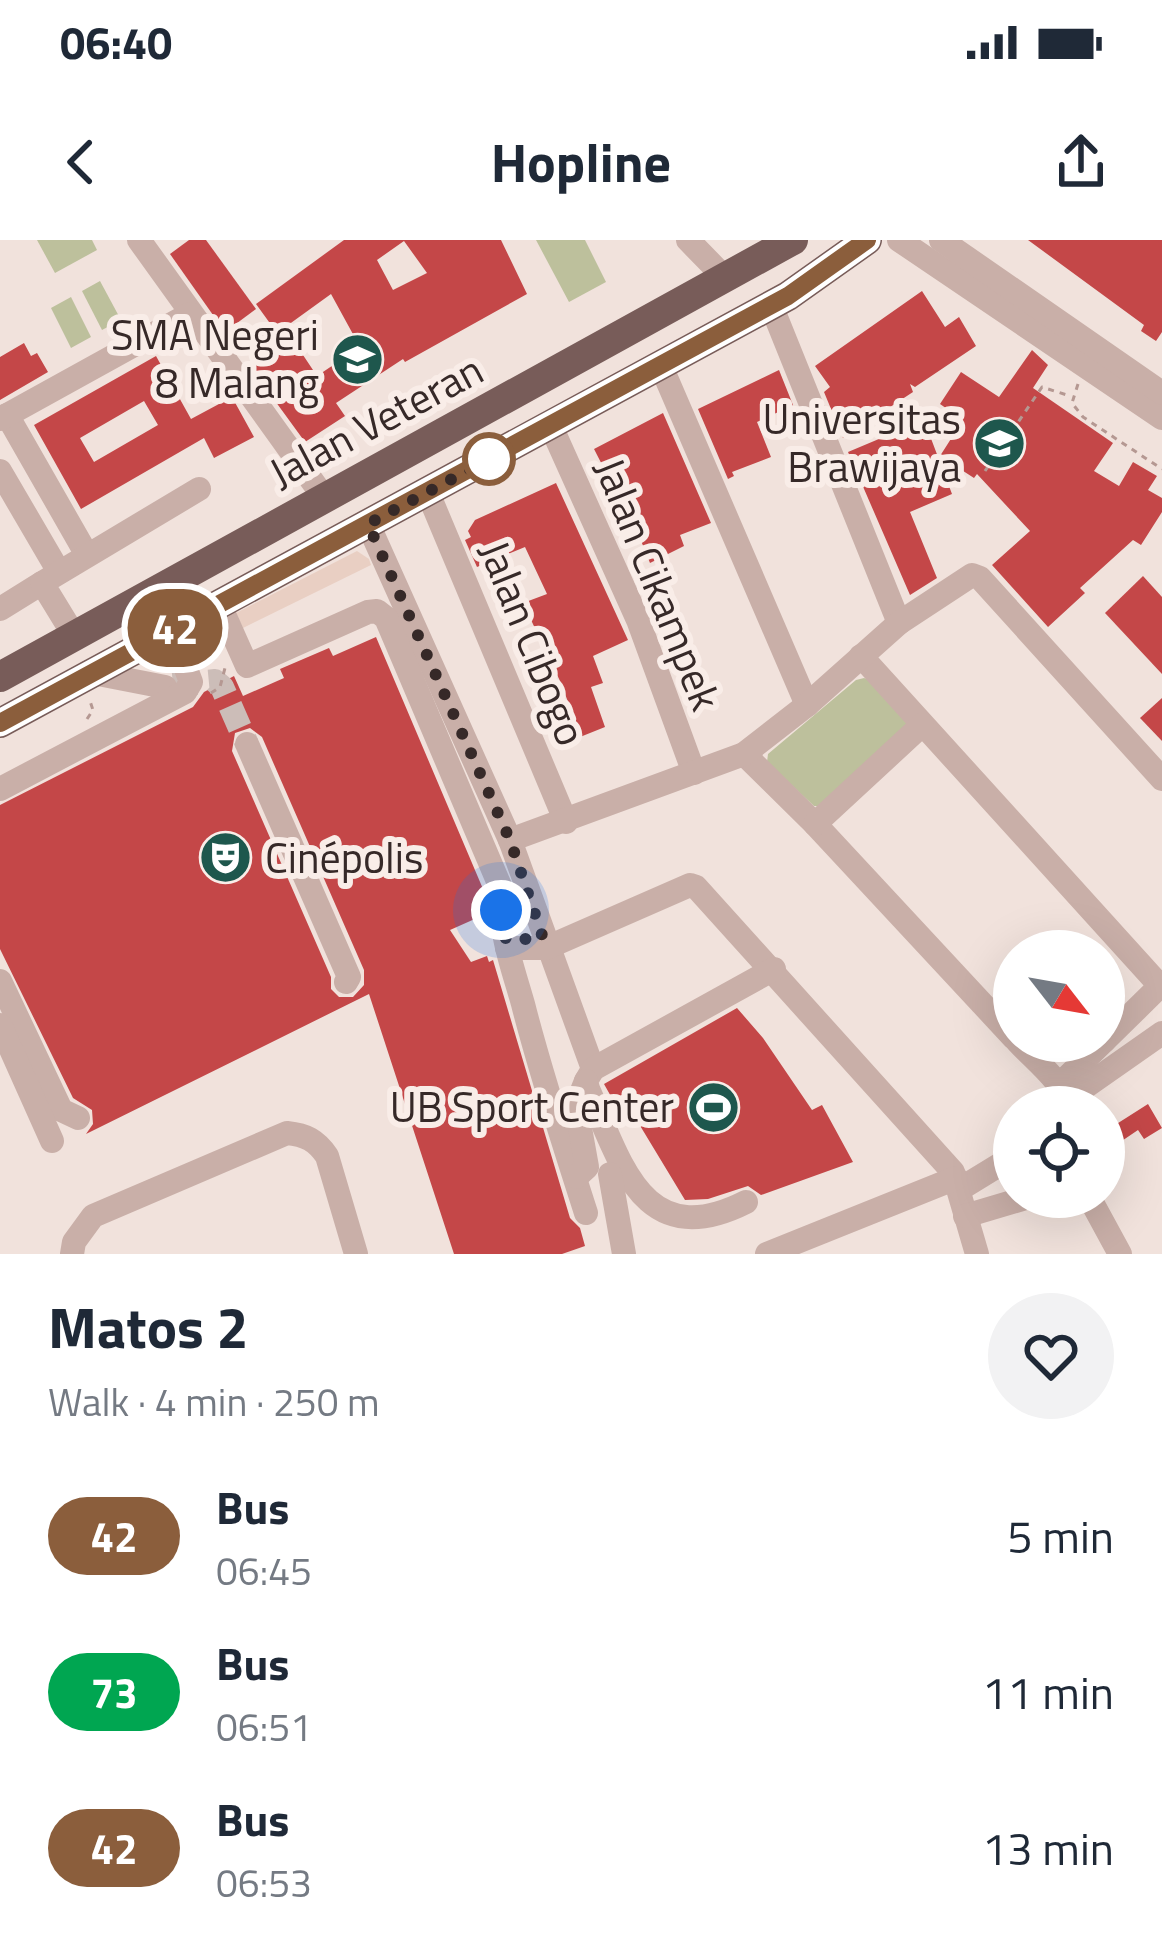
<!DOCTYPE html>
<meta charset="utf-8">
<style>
:root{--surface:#fff;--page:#f2f2f3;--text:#1f2937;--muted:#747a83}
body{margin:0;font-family:"Titillium Web",sans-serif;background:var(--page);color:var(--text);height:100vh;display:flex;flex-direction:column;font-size:45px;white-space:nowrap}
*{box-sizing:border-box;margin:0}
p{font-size:39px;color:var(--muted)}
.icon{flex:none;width:66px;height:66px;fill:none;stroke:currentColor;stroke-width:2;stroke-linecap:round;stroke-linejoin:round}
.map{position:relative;height:1014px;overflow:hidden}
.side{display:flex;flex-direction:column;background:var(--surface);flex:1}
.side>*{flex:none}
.badge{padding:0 24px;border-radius:39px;font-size:42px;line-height:78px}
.needle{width:78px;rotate:121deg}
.buttons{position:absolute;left:993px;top:690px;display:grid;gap:24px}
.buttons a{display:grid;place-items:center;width:132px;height:132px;border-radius:50%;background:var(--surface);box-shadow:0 12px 48px #0002;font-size:60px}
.you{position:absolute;width:60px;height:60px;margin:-30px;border:9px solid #fff;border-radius:50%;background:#1a73e8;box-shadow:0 0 0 18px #1a73e833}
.map>.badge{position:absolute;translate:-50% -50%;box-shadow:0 0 0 6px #fff}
.round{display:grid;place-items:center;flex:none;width:126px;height:126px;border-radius:63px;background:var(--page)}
.summary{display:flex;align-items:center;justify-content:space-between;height:204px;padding:0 48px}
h1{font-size:57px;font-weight:700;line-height:90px}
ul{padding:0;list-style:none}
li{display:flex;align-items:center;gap:36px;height:156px;padding:0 48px}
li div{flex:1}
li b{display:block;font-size:45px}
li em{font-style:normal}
li .badge{min-width:132px;font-weight:700;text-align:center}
.status{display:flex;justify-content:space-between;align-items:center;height:84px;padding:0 60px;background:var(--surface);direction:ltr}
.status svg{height:33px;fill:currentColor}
header{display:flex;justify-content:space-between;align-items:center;height:156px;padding:0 48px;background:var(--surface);font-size:54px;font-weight:700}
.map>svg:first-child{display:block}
.green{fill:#bdc09c}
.plaza{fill:#e9cfc3}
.building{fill:#c44748;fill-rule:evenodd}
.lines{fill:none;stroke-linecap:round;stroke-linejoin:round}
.minor-tunnel{stroke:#ccbdb8;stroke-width:24;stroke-dasharray:24 12;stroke-linecap:butt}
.path{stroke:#b59892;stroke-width:3;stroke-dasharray:6 6;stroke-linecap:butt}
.minor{stroke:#c9afa8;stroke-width:24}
.major{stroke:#785c59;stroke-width:30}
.line-casing{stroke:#fff;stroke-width:27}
.line{stroke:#8b5e3c;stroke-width:18}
.walk{stroke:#362928;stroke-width:12;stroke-dasharray:0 21.6}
.stop-dot{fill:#fff;stroke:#8b5e3c;stroke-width:6}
.labels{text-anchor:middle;stroke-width:12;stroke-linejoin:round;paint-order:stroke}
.poi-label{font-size:42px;fill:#362928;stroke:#f9ede8;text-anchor:end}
.street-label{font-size:42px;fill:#362928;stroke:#f9ede8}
</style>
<div class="status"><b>06:40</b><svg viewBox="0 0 49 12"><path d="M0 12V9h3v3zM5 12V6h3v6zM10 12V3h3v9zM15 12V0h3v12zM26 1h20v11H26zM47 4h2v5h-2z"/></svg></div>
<header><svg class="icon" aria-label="back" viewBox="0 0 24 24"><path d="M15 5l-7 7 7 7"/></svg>Hopline<svg class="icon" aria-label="share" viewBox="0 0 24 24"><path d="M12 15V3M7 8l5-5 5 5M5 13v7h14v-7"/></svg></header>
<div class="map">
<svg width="1162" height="1014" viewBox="0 0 1162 1014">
<rect width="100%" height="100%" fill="#f1e2dc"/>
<!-- green -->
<g class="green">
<polygon points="37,0 92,0 97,10 55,33"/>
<polygon points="536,0 585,0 606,42 569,62"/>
<polygon points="100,41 121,80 102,90 82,51"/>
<polygon points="71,57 91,97 71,108 51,68"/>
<polygon points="864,438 874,442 907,482 904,490 819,566 814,566 767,522 768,514 856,440"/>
</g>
<!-- plaza -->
<polygon class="plaza" points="357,311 369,319 371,325 243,388 236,373"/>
<!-- building -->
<g class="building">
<polygon points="189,0 206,0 256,69 225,92 170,14"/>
<path d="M344,0H501L527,54L405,122L403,119L336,163L345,176L305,202L251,128L293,100L317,136L360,107L331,54L277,93L256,64ZM404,1L427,33L393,50L377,20Z"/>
<polygon points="1028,0 1162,0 1162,92 1156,101 1141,91 1144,85"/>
<polygon points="922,51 945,87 959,77 976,106 915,147 910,144 913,152 843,198 824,152 830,147 815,126"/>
<polygon points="24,103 31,116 37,113 48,132 0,160 0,117"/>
<polygon points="1032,110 1048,125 1033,148 1113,203 1094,231 1119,246 1133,222 1157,236 1148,250 1162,258 1162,272 1141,305 1133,300 1080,348 1085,353 1048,387 992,325 1030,291 977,234 974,238 940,216 963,180 940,164 961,132 999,157"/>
<path d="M156,116L191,179L232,157L254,197L214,218L204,198L81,269L34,185ZM144,161L158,185L94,222L80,198Z"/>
<polygon points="779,130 793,165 757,182 771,217 732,232 734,236 728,239 698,169"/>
<polygon points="663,173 711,283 680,295 684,306 650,323 629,271 613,277 604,257 616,252 594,209"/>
<polygon points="924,180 952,254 910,272 937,338 910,355 848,212"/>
<polygon points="556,243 628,400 593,416 603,443 591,447 605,487 575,499 568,482 575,480 560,441 523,363 547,354 525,307 477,327 465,300 471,297 468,291 475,280"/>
<polygon points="1143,336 1162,357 1162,434 1105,373"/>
<path d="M376,397L486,656V674L450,690L471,722L487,716L489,722L493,720L570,978L580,988L585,1006L562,1014H454L369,754L86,894L93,884L92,870L73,858L0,709V565L193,467L204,452L234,436L243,456L284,438L280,429L329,408L333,416ZM250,488L262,497L364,730V745L353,757H339L331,749V737L232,511L235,493Z"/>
<polygon points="1162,458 1162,501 1140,478"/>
<polygon points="737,768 763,798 812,870 822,865 853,922 761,955 748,946 708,959 685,960 636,879 627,885 604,844"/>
<polygon points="1148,864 1162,888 1144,899 1138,890 1104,913 1104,892"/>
</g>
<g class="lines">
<!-- minor-tunnel -->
<polyline class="minor-tunnel" points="173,445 215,441 222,447 247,504"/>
<!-- path -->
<g class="path">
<polyline points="1078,144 1072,163 1083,177 1162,229"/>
<polyline points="985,231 1042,147 1070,156"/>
<polyline points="211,453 220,447 225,428"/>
<polyline points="87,479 93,470 90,461"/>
</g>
<!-- minor -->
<g class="minor">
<polyline points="139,0 323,256"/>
<polyline points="688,0 726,39"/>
<polyline points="899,0 1162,178"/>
<polyline points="941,0 1162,153"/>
<polyline points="771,65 899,383"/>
<polyline points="661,126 807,465"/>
<polyline points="7,175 87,315"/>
<polyline points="0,179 190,74"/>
<polyline points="550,184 638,380 694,533"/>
<polyline points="0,231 59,332"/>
<polyline points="428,253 566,582"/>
<path d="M368,284L510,600L593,829L586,841L588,849C621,923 643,1014 746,962"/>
<path d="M219,363L247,426L368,372L377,371L386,378L503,653C498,691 513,728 523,764C541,835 564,904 586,973"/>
<polyline points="0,369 42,343"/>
<polyline points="75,397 42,343 199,249"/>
<polyline points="861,416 1162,748"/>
<polyline points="88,432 165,447"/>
<polyline points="247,504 349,737 346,742"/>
<polyline points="744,514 815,584 1014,798"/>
<polyline points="0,549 185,452 191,442 171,389"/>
<polyline points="815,584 922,485"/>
<polyline points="510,600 744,514 807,465 899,383 972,335 980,338 1162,539"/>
<polyline points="507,708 546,708 690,645 696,647 953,932 977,1014"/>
<polyline points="0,741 61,870 78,878"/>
<polyline points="0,785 52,901"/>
<path d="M1017,801C1034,820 1064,842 1069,867"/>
<polyline points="1104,801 1160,746"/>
<polyline points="593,829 774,729"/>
<polyline points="1058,846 1104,801"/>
<polyline points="1068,859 1162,793"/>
<polyline points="610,934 624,1014"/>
<polyline points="576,937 587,927 576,866 586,841"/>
<polyline points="960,949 1014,916"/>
<polyline points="1089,957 1120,1014"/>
<polyline points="965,976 1029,957"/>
<path d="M72,1014L74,1002L93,976L287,893C306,895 316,900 327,916L356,1014"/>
<polyline points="767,1014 956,938"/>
</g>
<!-- major -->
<g class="major">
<polyline points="0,437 793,0"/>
<polyline points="0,483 788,56 867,0"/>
</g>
</g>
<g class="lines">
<defs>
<polyline id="line" points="0,483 788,56 867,0"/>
</defs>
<!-- line casing -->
<use href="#line" class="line-casing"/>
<!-- line -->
<use href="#line" class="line"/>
<!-- walk -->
<polyline class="walk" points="489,219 368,284 510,600 543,698 506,700 501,670"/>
</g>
<!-- icons -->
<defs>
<symbol id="school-disc" viewBox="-11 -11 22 22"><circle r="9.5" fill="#1e574d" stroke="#f9ede8"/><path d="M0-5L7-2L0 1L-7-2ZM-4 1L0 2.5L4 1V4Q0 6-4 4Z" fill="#fff"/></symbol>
<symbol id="university-disc" viewBox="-11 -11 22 22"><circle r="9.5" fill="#1e574d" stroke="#f9ede8"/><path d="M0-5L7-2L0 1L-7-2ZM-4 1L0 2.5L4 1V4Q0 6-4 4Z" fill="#fff"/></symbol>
<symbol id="theatre-disc" viewBox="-11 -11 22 22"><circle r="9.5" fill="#1e574d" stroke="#f9ede8"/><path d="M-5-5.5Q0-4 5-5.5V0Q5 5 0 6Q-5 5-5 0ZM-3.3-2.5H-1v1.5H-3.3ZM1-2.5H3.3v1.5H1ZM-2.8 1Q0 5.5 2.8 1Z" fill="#fff"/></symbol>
<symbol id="stadium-disc" viewBox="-11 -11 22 22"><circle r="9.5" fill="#1e574d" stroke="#f9ede8"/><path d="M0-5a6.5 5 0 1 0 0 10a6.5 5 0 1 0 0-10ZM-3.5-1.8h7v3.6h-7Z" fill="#fff"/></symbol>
</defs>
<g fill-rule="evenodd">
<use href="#school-disc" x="328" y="90" width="59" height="59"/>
<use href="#university-disc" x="970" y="174" width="59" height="59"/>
<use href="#theatre-disc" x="196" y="588" width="59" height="59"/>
<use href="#stadium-disc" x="684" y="838" width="59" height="59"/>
</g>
<!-- markers -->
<circle class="stop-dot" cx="489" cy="219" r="24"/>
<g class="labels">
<!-- poi labels -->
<g class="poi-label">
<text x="319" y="110">SMA Negeri<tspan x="319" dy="48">8 Malang</tspan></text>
<text x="961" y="194">Universitas<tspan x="961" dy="48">Brawijaya</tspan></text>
<text x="265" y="633" text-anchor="start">Cinépolis</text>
<text x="674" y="882">UB Sport Center</text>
</g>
<!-- street labels -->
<g class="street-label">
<text transform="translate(376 181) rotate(-28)" y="15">Jalan Veteran</text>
<text transform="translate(658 344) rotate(68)" y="15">Jalan Cikampek</text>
<text transform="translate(533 403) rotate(68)" y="15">Jalan Cibogo</text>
</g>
</g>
</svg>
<div class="buttons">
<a><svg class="needle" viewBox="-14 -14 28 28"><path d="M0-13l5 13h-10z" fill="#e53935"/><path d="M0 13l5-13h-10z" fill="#747a83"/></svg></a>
<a><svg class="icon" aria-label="locate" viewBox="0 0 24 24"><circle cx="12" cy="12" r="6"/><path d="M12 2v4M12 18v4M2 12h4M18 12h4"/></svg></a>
</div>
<div class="you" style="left:501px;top:670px"></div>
<b class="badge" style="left:175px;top:388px;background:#8b5e3c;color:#fff">42</b>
</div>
<section class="side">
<div class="summary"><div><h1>Matos 2</h1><p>Walk · 4 min · 250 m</p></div><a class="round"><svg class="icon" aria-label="heart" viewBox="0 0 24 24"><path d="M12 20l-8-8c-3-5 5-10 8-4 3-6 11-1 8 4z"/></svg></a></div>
<ul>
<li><span class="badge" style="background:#8b5e3c;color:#fff">42</span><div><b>Bus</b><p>06:45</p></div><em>5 min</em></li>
<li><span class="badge" style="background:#00a651;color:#fff">73</span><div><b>Bus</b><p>06:51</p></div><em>11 min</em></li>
<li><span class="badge" style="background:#8b5e3c;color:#fff">42</span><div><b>Bus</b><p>06:53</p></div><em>13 min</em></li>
</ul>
</section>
